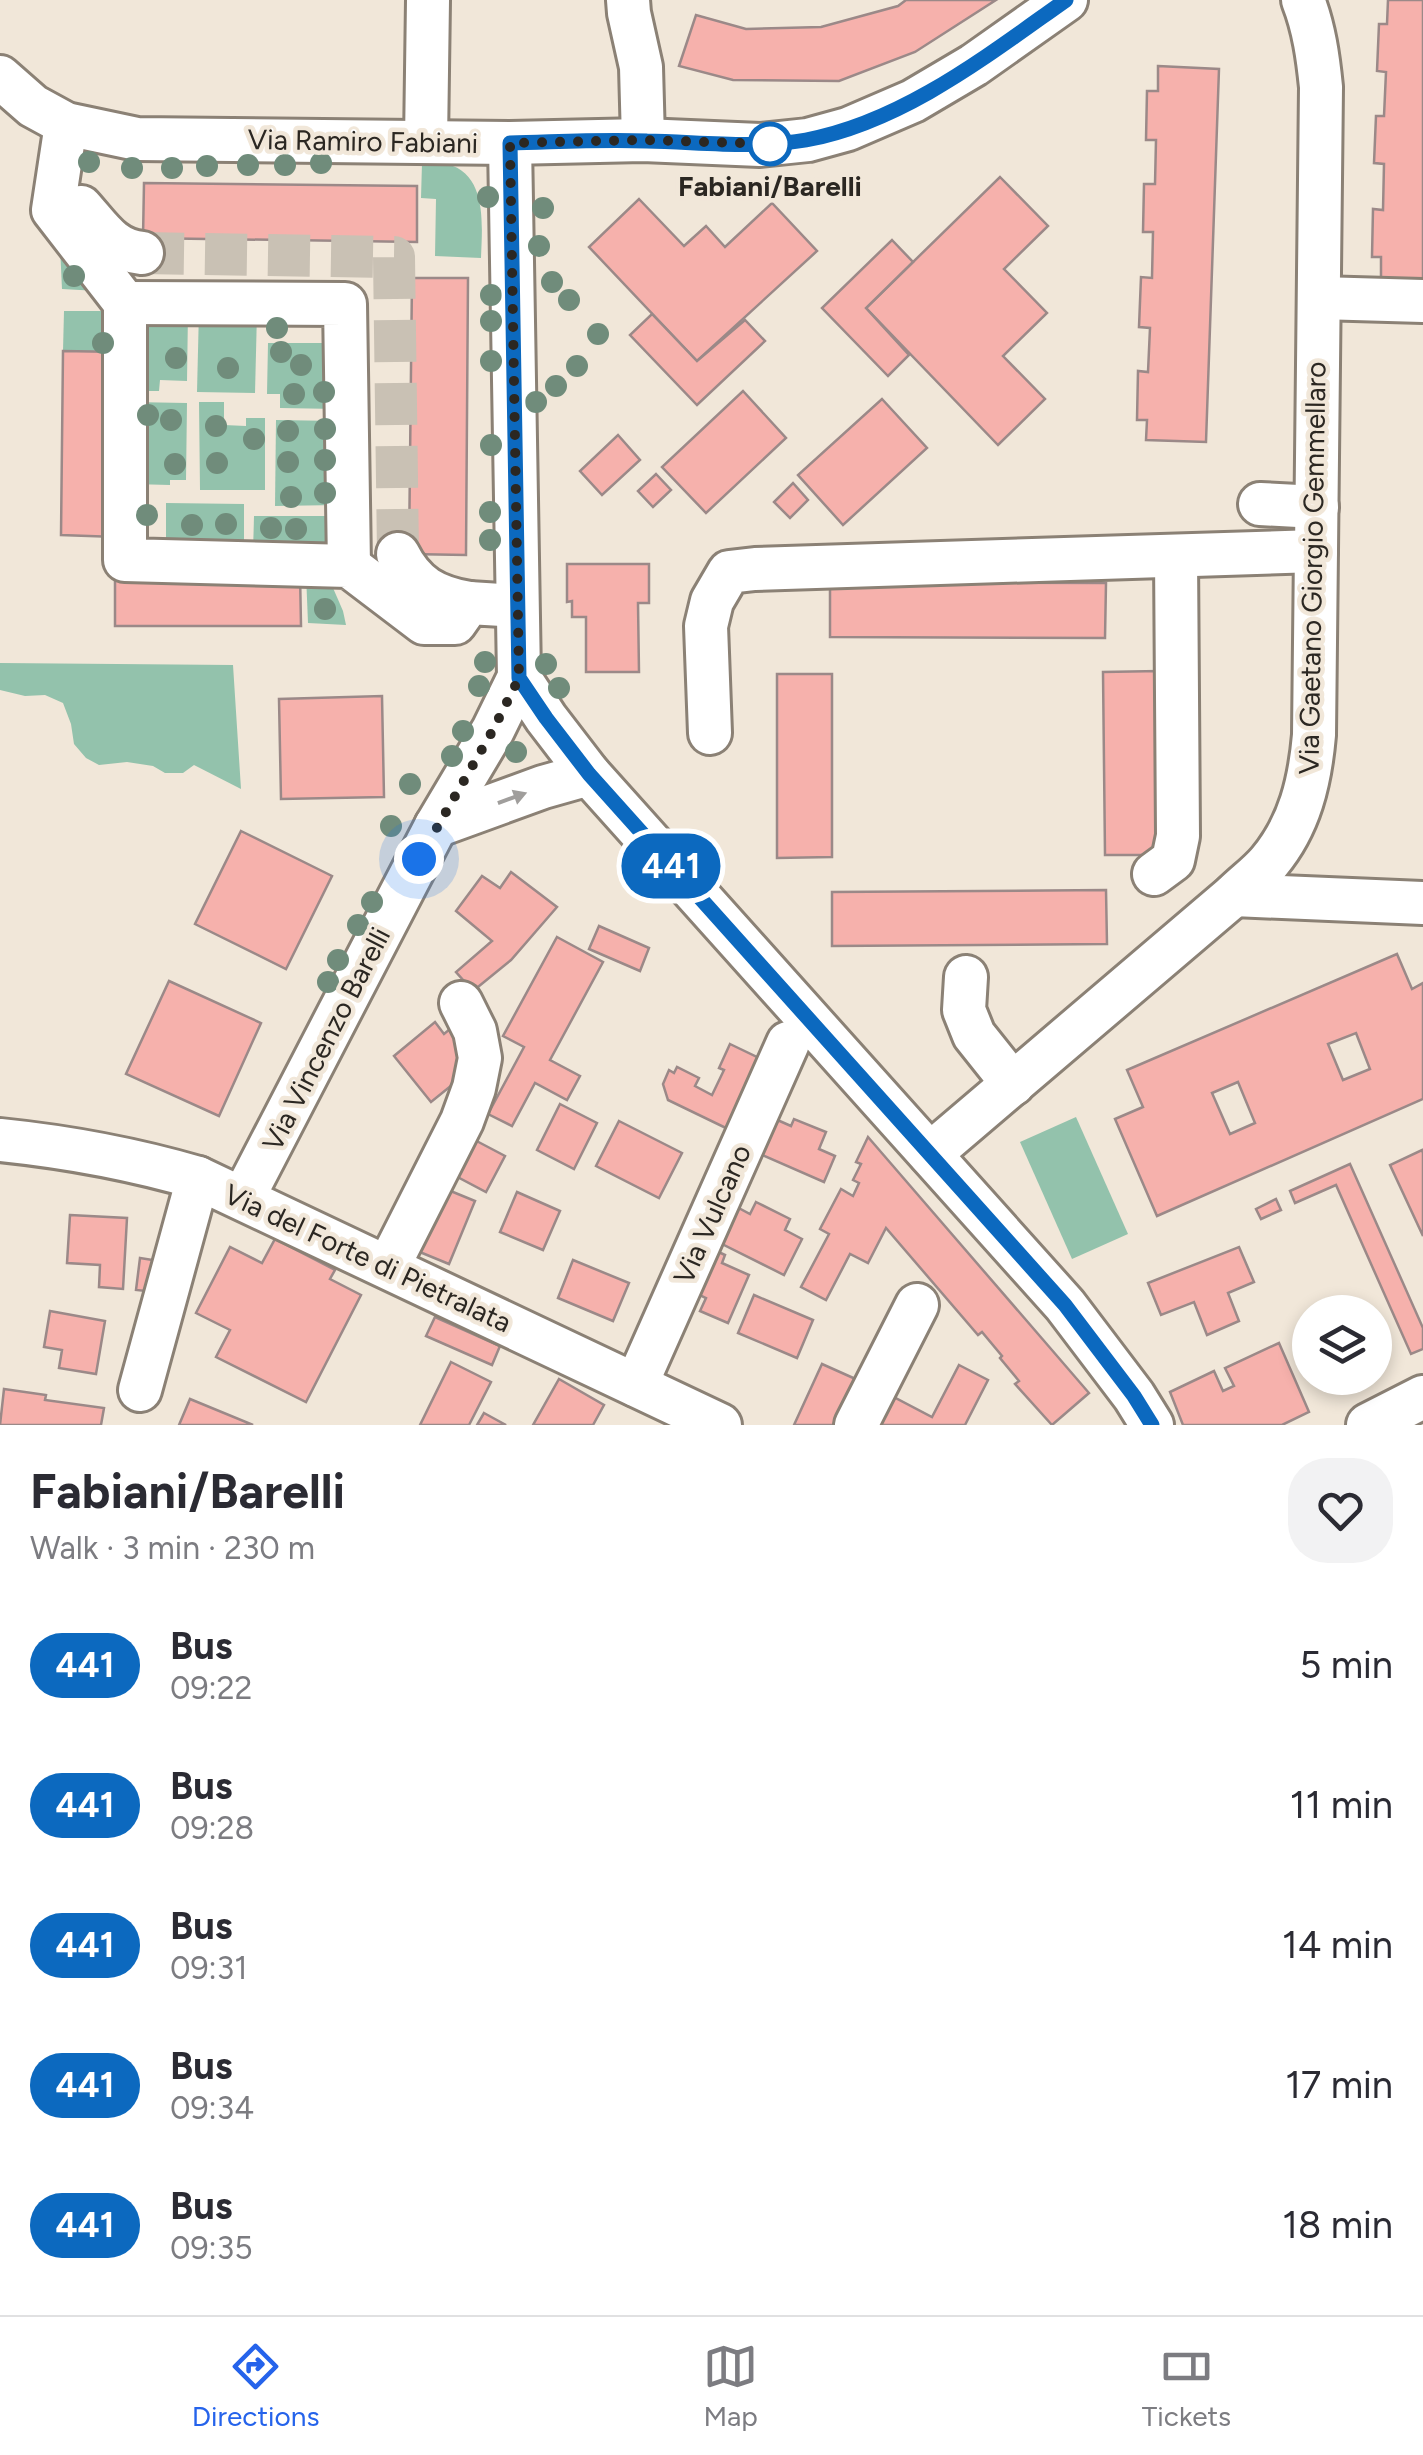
<!DOCTYPE html>
<meta charset="utf-8">
<style>
:root{--surface:#fff;--page:#f2f2f3;--text:#2b2b33;--muted:#7c7c81;--line:#e1e1e2;--accent:#2563eb}
body{margin:0;font-family:Figtree,sans-serif;background:var(--page);color:var(--text);height:100vh;display:flex;flex-direction:column;font-size:38px;white-space:nowrap}
*{box-sizing:border-box;margin:0}
p{font-size:32px;color:var(--muted)}
.icon{flex:none;width:55px;height:55px;fill:none;stroke:currentColor;stroke-width:2;stroke-linecap:round;stroke-linejoin:round}
.map{position:relative;height:1425px;overflow:hidden}
.drawer{display:flex;flex-direction:column;background:var(--surface);flex:1}
.drawer>*{flex:none}
.badge{padding:0 20px;border-radius:32px;font-size:35px;line-height:65px}
.buttons{position:absolute;left:1292px;top:1295px;display:grid;gap:20px}
.buttons a{display:grid;place-items:center;width:100px;height:100px;border-radius:50%;background:var(--surface);box-shadow:0 5px 15px #0003;font-size:50px}
.you{position:absolute;width:50px;height:50px;margin:-25px;border:8px solid #fff;border-radius:50%;background:#1a73e8;box-shadow:0 0 0 15px #1a73e833}
.map>.badge{position:absolute;translate:-50% -50%;box-shadow:0 0 0 5px #fff}
.round{display:grid;place-items:center;flex:none;width:105px;height:105px;border-radius:40px;background:var(--page)}
.head{display:flex;align-items:center;justify-content:space-between;height:170px;padding:0 30px}
h1{font-size:48px;font-weight:700;line-height:75px}
ul{padding:0;list-style:none}
li{display:flex;align-items:center;gap:30px;height:140px;padding:0 30px}
li div{flex:1}
li b{display:block;font-size:38px}
li em{font-style:normal}
li .badge{min-width:110px;font-weight:700;text-align:center}
.tab-bar{display:flex;justify-content:space-around;align-items:center;height:140px;border-top:2px solid var(--line);background:var(--surface);font-size:28px;color:var(--muted)}
.tab-bar a{display:grid;justify-items:center;gap:5px}
.tab-bar .current{color:var(--accent)}
.map>svg:first-child{display:block}
.green{fill:#93c2ac}
.building{fill:#f6b1ac;stroke:#9b8988;stroke-width:2.5;fill-rule:evenodd}
.lines{fill:none;stroke-linecap:round;stroke-linejoin:round}
.minor-tunnel{stroke:#c9c1b4;stroke-width:42;stroke-dasharray:42 21;stroke-linecap:butt}
.minor-casing{stroke:#8b8175;stroke-width:48}
.minor{stroke:#fff;stroke-width:42}
.tree{fill:#708c7b}
.oneway{fill:#a09e9c}
.line-casing{stroke:#fff;stroke-width:22}
.line{stroke:#0c69bf;stroke-width:15}
.walk{stroke:#2b2722;stroke-width:10;stroke-dasharray:0 18}
.stop-dot{fill:#fff;stroke:#0c69bf;stroke-width:5}
.labels{text-anchor:middle;stroke-width:9;stroke-linejoin:round;paint-order:stroke}
.street-label{font-size:28px;fill:#2b2722;stroke:#f1e7d9}
.stop-label{font-size:28px;font-weight:bold;fill:#2b2722;stroke:#f1e7d9}
</style>
<div class="map">
<svg width="1423" height="1425" viewBox="0 0 1423 1425">
<rect width="100%" height="100%" fill="#f1e7d9"/>
<!-- green -->
<g class="green">
<path d="M422,163C430,164 439,163 447,164C488,174 482,227 481,258L435,256L436,199L421,198Z"/>
<polygon points="60,246 98,291 62,289"/>
<polygon points="199,310 257,312 255,393 197,392"/>
<polygon points="64,311 107,311 119,352 63,351"/>
<polygon points="188,311 187,381 160,380 159,391 133,391 135,321"/>
<polygon points="268,343 338,343 338,409 280,408 280,394 267,394"/>
<polygon points="132,402 187,403 186,480 170,480 170,485 132,484"/>
<polygon points="199,402 224,402 224,425 246,426 246,418 265,418 265,490 200,490"/>
<polygon points="276,420 338,421 338,505 275,506"/>
<polygon points="166,503 244,504 244,552 166,552"/>
<polygon points="254,516 340,516 331,547 253,553"/>
<polygon points="306,574 330,581 343,611 346,625 308,623"/>
<polygon points="0,663 233,665 241,789 194,765 183,773 165,773 153,766 127,762 99,765 86,758 74,744 71,724 63,703 45,695 25,696 0,690"/>
<polygon points="1076,1117 1128,1234 1072,1259 1020,1142"/>
</g>
<!-- building -->
<g class="building">
<polygon points="906,0 996,0 915,52 839,81 733,80 679,66 696,15 746,29 821,27 898,6"/>
<polygon points="1388,0 1423,0 1423,280 1381,279 1381,257 1372,257 1373,209 1383,210 1384,164 1374,163 1376,116 1384,116 1386,72 1377,71 1379,24 1387,24"/>
<polygon points="1158,66 1219,69 1206,442 1146,440 1147,420 1137,420 1138,371 1148,372 1150,328 1139,327 1141,277 1152,278 1153,232 1143,232 1144,184 1155,184 1156,140 1146,140 1147,91 1158,91"/>
<polygon points="1000,177 1048,226 1004,269 1047,313 1003,356 1045,399 998,445 866,308"/>
<polygon points="144,183 417,186 417,242 143,238"/>
<polygon points="639,199 684,246 706,226 725,247 772,203 817,251 697,361 589,247"/>
<polygon points="892,240 913,262 866,308 909,355 888,376 822,308"/>
<polygon points="412,278 468,278 466,555 409,554"/>
<polygon points="652,314 697,361 745,320 765,341 697,405 630,335"/>
<polygon points="63,351 119,352 116,537 61,535"/>
<polygon points="743,391 786,438 706,513 662,467"/>
<polygon points="882,399 927,448 843,525 798,475"/>
<polygon points="618,435 640,460 602,495 580,471"/>
<polygon points="656,474 671,490 653,507 638,491"/>
<polygon points="793,483 808,500 790,518 774,502"/>
<polygon points="567,564 649,564 649,603 638,603 639,672 586,672 586,617 572,617 572,601 567,602"/>
<polygon points="115,573 300,573 301,626 115,626"/>
<polygon points="830,582 1106,583 1105,638 830,637"/>
<polygon points="1159,671 1161,855 1105,855 1103,672"/>
<polygon points="777,674 832,674 832,857 777,858"/>
<polygon points="382,696 384,797 281,799 279,699"/>
<polygon points="241,831 332,876 286,969 195,924"/>
<polygon points="511,872 557,907 511,960 473,991 456,972 492,941 456,911 482,876 500,888"/>
<polygon points="1106,890 1107,944 832,946 832,892"/>
<polygon points="599,926 649,948 640,971 589,949"/>
<polygon points="557,937 603,962 550,1060 580,1076 567,1100 535,1083 512,1126 488,1114 524,1047 503,1036"/>
<path d="M1397,954L1412,989L1423,983V1099L1157,1216L1115,1119L1143,1107L1127,1070ZM1356,1033L1370,1069L1343,1080L1328,1044ZM1238,1082L1255,1123L1230,1134L1212,1093Z"/>
<polygon points="169,981 261,1023 219,1116 126,1074"/>
<polygon points="435,1022 444,1034 450,1029 470,1054 473,1068 431,1102 394,1056"/>
<polygon points="730,1044 763,1060 730,1130 668,1100 663,1084 669,1070 674,1073 677,1067 699,1078 695,1086 712,1095 724,1070 719,1068"/>
<polygon points="560,1104 597,1123 574,1169 537,1150"/>
<polygon points="766,1115 791,1126 794,1119 826,1132 819,1149 835,1156 824,1182 762,1155 765,1147"/>
<polygon points="619,1121 682,1153 659,1198 596,1166"/>
<polygon points="469,1137 505,1156 486,1192 450,1173"/>
<polygon points="868,1137 1089,1393 1052,1425 1015,1384 1019,1381 1000,1358 1002,1356 982,1332 978,1335 886,1228 868,1263 850,1254 826,1300 801,1287 829,1234 820,1229 841,1189 853,1196 859,1183 853,1180 861,1164 856,1162"/>
<polygon points="1422,1150 1423,1153 1423,1236 1390,1165"/>
<polygon points="1350,1164 1423,1328 1423,1349 1411,1354 1336,1185 1295,1203 1290,1191"/>
<polygon points="436,1185 475,1201 449,1264 410,1248"/>
<polygon points="517,1192 560,1211 543,1250 500,1232"/>
<polygon points="1276,1199 1281,1210 1261,1219 1256,1209"/>
<polygon points="756,1202 790,1219 785,1230 802,1239 784,1275 716,1241 733,1205 750,1214"/>
<polygon points="70,1215 127,1218 123,1289 99,1287 100,1265 67,1263"/>
<polygon points="275,1239 335,1270 330,1279 361,1295 306,1402 216,1357 230,1330 196,1313 230,1247 262,1263"/>
<polygon points="708,1247 725,1255 722,1263 749,1275 728,1323 700,1311 706,1298 689,1290"/>
<polygon points="1239,1247 1254,1282 1228,1293 1239,1321 1207,1335 1194,1302 1161,1315 1148,1283"/>
<polygon points="140,1258 159,1261 155,1292 136,1290"/>
<polygon points="573,1260 629,1283 613,1321 558,1298"/>
<polygon points="754,1295 813,1320 797,1358 738,1333"/>
<polygon points="50,1311 105,1321 96,1374 59,1368 62,1350 44,1347"/>
<polygon points="435,1317 500,1346 492,1365 426,1336"/>
<polygon points="1279,1343 1309,1412 1282,1425 1183,1425 1170,1392 1214,1371 1223,1391 1234,1386 1225,1368"/>
<polygon points="451,1362 491,1382 469,1425 420,1425"/>
<polygon points="822,1364 860,1381 840,1425 794,1425"/>
<polygon points="959,1365 988,1380 965,1425 867,1425 884,1392 932,1417"/>
<polygon points="559,1379 604,1405 593,1425 533,1425"/>
<polygon points="4,1389 46,1395 45,1400 104,1408 101,1425 0,1425"/>
<polygon points="190,1399 253,1425 179,1425"/>
<polygon points="484,1413 506,1425 477,1425"/>
</g>
<g class="lines">
<!-- minor-tunnel -->
<polyline class="minor-tunnel" points="142,253 394,257 398,554"/>
<defs>
<g id="minor">
<polyline points="628,0 629,13 641,67 643,140"/>
<polyline points="0,77 33,106 66,124 137,139 510,143 643,140 760,145 808,140 848,129 913,101 974,65 1066,0"/>
<polyline points="66,124 53,210 125,303 125,560 349,566 424,623 455,623 469,603 517,606"/>
<polyline points="426,142 428,0"/>
<path d="M81,207C100,228 112,250 142,253"/>
<polyline points="1319,298 1423,301"/>
<polyline points="125,303 345,304 349,566"/>
<polyline points="1260,504 1317,507"/>
<path d="M398,554C414,586 435,597 469,603"/>
<polyline points="519,677 546,718 589,774 1065,1305 1134,1396 1152,1425"/>
<polyline points="710,733 706,626 712,601 729,572 755,569 1316,551"/>
<polyline points="436,826 543,787 589,774"/>
<polyline points="1154,874 1173,860 1178,836 1176,556"/>
<polyline points="1234,895 1423,903"/>
<polyline points="966,977 964,1010 974,1035 1013,1084"/>
<path d="M0,1140C68,1147 133,1159 198,1178L720,1425"/>
<path d="M930,1154L1234,895C1245,884 1259,874 1269,862C1300,825 1310,781 1314,735L1321,87C1318,57 1314,28 1303,0"/>
<polyline points="243,1198 436,826 493,730 519,677 510,143"/>
<polyline points="388,1267 462,1121 474,1088 480,1058 475,1031 461,1003"/>
<polyline points="636,1385 788,1043"/>
<polyline points="140,1390 198,1178"/>
<polyline points="856,1425 917,1305"/>
<polyline points="1368,1425 1423,1397"/>
</g>
</defs>
<!-- minor casing -->
<use href="#minor" class="minor-casing"/>
<!-- minor -->
<use href="#minor" class="minor"/>
</g>
<!-- trees -->
<g class="tree">
<circle cx="89" cy="162" r="11"/>
<circle cx="321" cy="163" r="11"/>
<circle cx="248" cy="165" r="11"/>
<circle cx="285" cy="165" r="11"/>
<circle cx="207" cy="166" r="11"/>
<circle cx="132" cy="168" r="11"/>
<circle cx="172" cy="168" r="11"/>
<circle cx="488" cy="197" r="11"/>
<circle cx="543" cy="208" r="11"/>
<circle cx="539" cy="246" r="11"/>
<circle cx="74" cy="276" r="11"/>
<circle cx="552" cy="282" r="11"/>
<circle cx="491" cy="295" r="11"/>
<circle cx="569" cy="300" r="11"/>
<circle cx="491" cy="321" r="11"/>
<circle cx="277" cy="328" r="11"/>
<circle cx="598" cy="334" r="11"/>
<circle cx="103" cy="343" r="11"/>
<circle cx="281" cy="352" r="11"/>
<circle cx="176" cy="358" r="11"/>
<circle cx="491" cy="361" r="11"/>
<circle cx="301" cy="365" r="11"/>
<circle cx="577" cy="366" r="11"/>
<circle cx="228" cy="368" r="11"/>
<circle cx="556" cy="386" r="11"/>
<circle cx="324" cy="392" r="11"/>
<circle cx="294" cy="394" r="11"/>
<circle cx="536" cy="402" r="11"/>
<circle cx="148" cy="415" r="11"/>
<circle cx="171" cy="420" r="11"/>
<circle cx="216" cy="426" r="11"/>
<circle cx="325" cy="429" r="11"/>
<circle cx="288" cy="431" r="11"/>
<circle cx="254" cy="439" r="11"/>
<circle cx="491" cy="445" r="11"/>
<circle cx="325" cy="460" r="11"/>
<circle cx="288" cy="462" r="11"/>
<circle cx="217" cy="463" r="11"/>
<circle cx="175" cy="464" r="11"/>
<circle cx="325" cy="493" r="11"/>
<circle cx="291" cy="497" r="11"/>
<circle cx="490" cy="512" r="11"/>
<circle cx="147" cy="515" r="11"/>
<circle cx="226" cy="524" r="11"/>
<circle cx="192" cy="525" r="11"/>
<circle cx="271" cy="528" r="11"/>
<circle cx="296" cy="529" r="11"/>
<circle cx="490" cy="540" r="11"/>
<circle cx="325" cy="609" r="11"/>
<circle cx="485" cy="662" r="11"/>
<circle cx="546" cy="664" r="11"/>
<circle cx="479" cy="686" r="11"/>
<circle cx="559" cy="688" r="11"/>
<circle cx="463" cy="731" r="11"/>
<circle cx="516" cy="752" r="11"/>
<circle cx="452" cy="756" r="11"/>
<circle cx="410" cy="784" r="11"/>
<circle cx="391" cy="826" r="11"/>
<circle cx="372" cy="902" r="11"/>
<circle cx="358" cy="925" r="11"/>
<circle cx="338" cy="960" r="11"/>
<circle cx="328" cy="982" r="11"/>
</g>
<!-- one-way arrows -->
<defs><path id="oneway-solid" d="M-6-.8H1V-3.2L6.5 0L1 3.2V.8H-6Z" transform="scale(2.5)"/></defs>
<use class="oneway" href="#oneway-solid" transform="translate(512 798) rotate(-20)"/>
<g class="lines">
<defs>
<path id="line" d="M1066,0C988,55 903,122 806,140C754,149 700,142 647,141C601,139 556,142 510,143L519,678L546,718L589,774L1065,1305L1134,1396L1152,1425"/>
</defs>
<!-- line casing -->
<use href="#line" class="line-casing"/>
<!-- line -->
<use href="#line" class="line"/>
<!-- walk -->
<polyline class="walk" points="419,859 493,730 519,678 510,143 643,140 770,144"/>
</g>
<!-- markers -->
<circle class="stop-dot" cx="770" cy="144" r="20"/>
<g class="labels">
<!-- street labels -->
<g class="street-label">
<text transform="translate(363 141) rotate(1)" y="10">Via Ramiro Fabiani</text>
<text transform="translate(1312 568) rotate(-89)" y="10">Via Gaetano Giorgio Gemmellaro</text>
<text transform="translate(326 1039) rotate(-63)" y="10">Via Vincenzo Barelli</text>
<text transform="translate(712 1214) rotate(-66)" y="10">Via Vulcano</text>
<text transform="translate(368 1258) rotate(25)" y="10">Via del Forte di Pietralata</text>
</g>
<!-- stop labels -->
<g class="stop-label">
<text x="770" y="196">Fabiani/Barelli</text>
</g>
</g>
</svg>
<div class="buttons">
<a><svg class="icon" aria-label="layers" viewBox="0 0 24 24"><path d="M12 4l9 5-9 5-9-5zM3 14l9 5 9-5"/></svg></a>
</div>
<div class="you" style="left:419px;top:859px"></div>
<b class="badge" style="left:671px;top:866px;background:#0c69bf;color:#fff">441</b>
</div>
<section class="drawer">
<div class="head"><div><h1>Fabiani/Barelli</h1><p>Walk · 3 min · 230 m</p></div><a class="round"><svg class="icon" aria-label="heart" viewBox="0 0 24 24"><path d="M12 20l-8-8c-3-5 5-10 8-4 3-6 11-1 8 4z"/></svg></a></div>
<ul>
<li><span class="badge" style="background:#0c69bf;color:#fff">441</span><div><b>Bus</b><p>09:22</p></div><em>5 min</em></li>
<li><span class="badge" style="background:#0c69bf;color:#fff">441</span><div><b>Bus</b><p>09:28</p></div><em>11 min</em></li>
<li><span class="badge" style="background:#0c69bf;color:#fff">441</span><div><b>Bus</b><p>09:31</p></div><em>14 min</em></li>
<li><span class="badge" style="background:#0c69bf;color:#fff">441</span><div><b>Bus</b><p>09:34</p></div><em>17 min</em></li>
<li><span class="badge" style="background:#0c69bf;color:#fff">441</span><div><b>Bus</b><p>09:35</p></div><em>18 min</em></li>
</ul>
</section>
<nav class="tab-bar">
<a class="current"><svg class="icon" aria-label="directions" viewBox="0 0 24 24"><path d="M12 3l9 9-9 9-9-9zM9 14v-3h6M13 9l2 2-2 2"/></svg>Directions</a>
<a><svg class="icon" aria-label="map" viewBox="0 0 24 24"><path d="M3 6l6-2 6 2 6-2v14l-6 2-6-2-6 2zM9 4v14M15 6v14"/></svg>Map</a>
<a><svg class="icon" aria-label="tickets" viewBox="0 0 24 24"><path d="M3 7h18v10H3zM15 7v10"/></svg>Tickets</a>
</nav>
